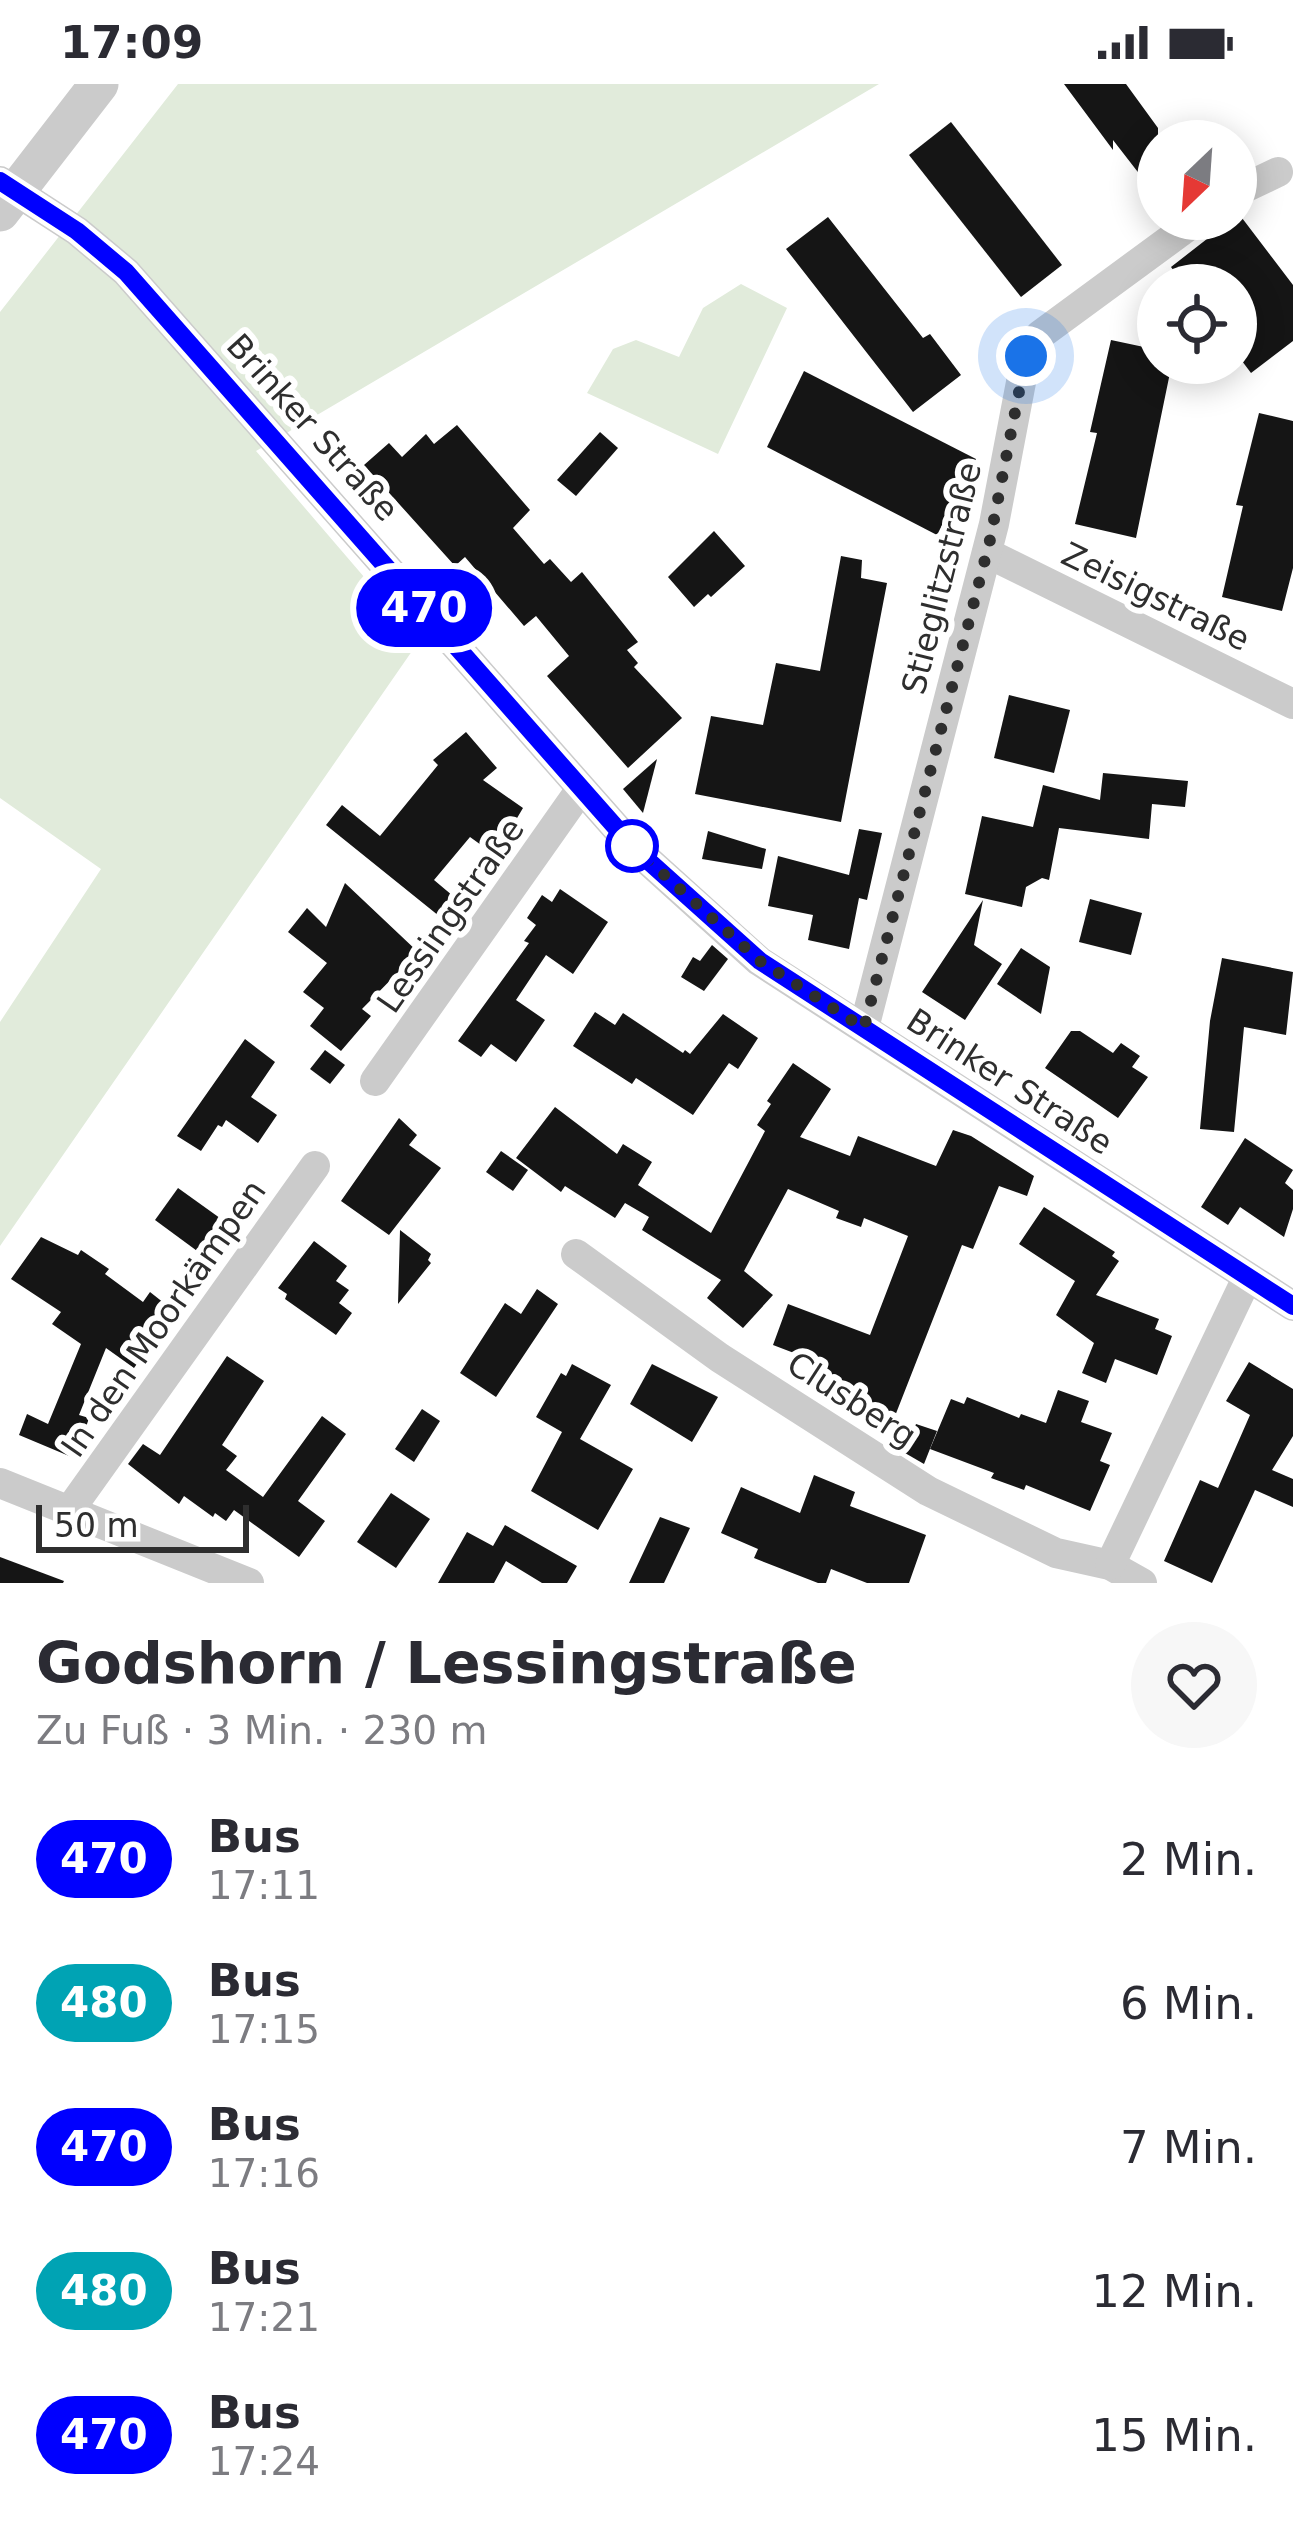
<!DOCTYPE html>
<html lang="de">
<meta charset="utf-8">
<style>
:root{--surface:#fff;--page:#f7f7f7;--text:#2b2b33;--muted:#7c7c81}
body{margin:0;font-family:"DejaVu Sans",sans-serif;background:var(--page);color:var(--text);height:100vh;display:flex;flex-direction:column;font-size:45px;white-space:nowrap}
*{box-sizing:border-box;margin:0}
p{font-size:39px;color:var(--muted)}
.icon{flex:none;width:66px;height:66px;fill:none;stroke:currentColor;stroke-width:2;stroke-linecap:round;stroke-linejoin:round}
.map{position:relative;height:1499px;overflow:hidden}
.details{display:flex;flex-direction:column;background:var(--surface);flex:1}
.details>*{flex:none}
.badge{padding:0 24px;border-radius:39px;font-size:42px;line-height:78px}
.needle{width:78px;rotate:205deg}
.tools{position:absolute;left:1137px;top:36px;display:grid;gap:24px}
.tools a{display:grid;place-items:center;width:120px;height:120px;border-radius:50%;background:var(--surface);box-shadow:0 6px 30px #0003;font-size:60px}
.scale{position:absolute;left:36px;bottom:30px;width:213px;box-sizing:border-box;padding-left:12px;border:6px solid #2e2e2e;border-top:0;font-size:33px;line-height:42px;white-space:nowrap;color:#2e2e2e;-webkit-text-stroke:9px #fff;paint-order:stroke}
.you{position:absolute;width:60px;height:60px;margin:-30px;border:9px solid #fff;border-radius:50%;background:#1a73e8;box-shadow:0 0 0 18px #1a73e833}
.map>.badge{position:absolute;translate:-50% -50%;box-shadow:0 0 0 6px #fff}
.round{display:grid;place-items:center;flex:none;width:126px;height:126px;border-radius:63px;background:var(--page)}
.headline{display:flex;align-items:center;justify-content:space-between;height:204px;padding:0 36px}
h1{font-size:57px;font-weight:700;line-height:90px}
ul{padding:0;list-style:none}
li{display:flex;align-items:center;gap:36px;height:144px;padding:0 36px}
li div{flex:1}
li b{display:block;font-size:45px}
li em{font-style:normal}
li .badge{min-width:132px;font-weight:700;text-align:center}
.status{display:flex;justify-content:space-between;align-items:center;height:84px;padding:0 60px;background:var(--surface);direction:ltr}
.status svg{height:33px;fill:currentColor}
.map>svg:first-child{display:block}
.green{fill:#e1ebdb}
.building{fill:#151515}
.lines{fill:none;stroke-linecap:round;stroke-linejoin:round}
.minor{stroke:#cbcbcb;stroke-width:30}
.tertiary{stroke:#cbcbcb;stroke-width:39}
.line-casing{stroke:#fff;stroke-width:27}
.line{stroke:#00f;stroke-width:18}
.walk{stroke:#2e2e2e;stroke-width:12;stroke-dasharray:0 21.6}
.stop-dot{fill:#fff;stroke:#00f;stroke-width:6}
.labels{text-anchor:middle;stroke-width:12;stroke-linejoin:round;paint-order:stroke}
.street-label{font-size:33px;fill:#2e2e2e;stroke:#fff}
</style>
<div class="status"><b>17:09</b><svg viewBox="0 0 49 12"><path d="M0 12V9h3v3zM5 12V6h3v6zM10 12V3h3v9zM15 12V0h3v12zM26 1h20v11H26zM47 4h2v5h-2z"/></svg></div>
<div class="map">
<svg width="1293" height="1499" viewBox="0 0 1293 1499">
<rect width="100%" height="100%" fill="#fff"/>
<!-- green -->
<g class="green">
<polygon points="178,0 879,0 256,367 419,557 0,1162 0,938 101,785 0,714 0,228"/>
<polygon points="741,200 787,224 718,370 587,309 613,265 636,256 679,273 703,224"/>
</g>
<!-- building -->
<g class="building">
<polygon points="1064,0 1126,0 1158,44 1158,114 1113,56 1113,66"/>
<polygon points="951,38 1062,181 1021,213 909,71"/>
<polygon points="1239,130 1293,201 1293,257 1251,289 1236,269 1236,201 1184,201 1171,183"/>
<polygon points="828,133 923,254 930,250 961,291 913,328 786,165"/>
<polygon points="1111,256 1158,266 1158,279 1172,279 1136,454 1075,440 1097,349 1090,348"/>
<polygon points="804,287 976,375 937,451 767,363"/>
<polygon points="1259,329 1293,337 1293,484 1282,527 1222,513 1243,422 1236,421"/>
<polygon points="457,341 530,426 513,444 544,480 550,475 571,498 582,488 638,558 627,566 638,579 634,583 682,634 628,684 547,592 569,572 536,532 524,542 465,473 455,482 364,381 389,359 402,373 426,350 434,360"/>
<polygon points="600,348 618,364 576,412 557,396"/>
<polygon points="714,447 745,482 711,513 708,510 694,523 668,493"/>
<polygon points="841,472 862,476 861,494 887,499 841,738 695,710 711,632 763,641 776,579 820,587"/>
<polygon points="1009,611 1070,626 1054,689 994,674"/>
<polygon points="466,648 497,684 483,696 523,724 495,771 470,753 434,796 459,817 444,836 326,741 342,721 380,752 438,681 433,676"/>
<polygon points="657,675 643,729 623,705"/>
<polygon points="1103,689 1188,697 1185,723 1152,720 1149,755 1059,744 1049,796 1042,794 1026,803 1022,823 965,810 982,732 1033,743 1043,701 1100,716"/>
<polygon points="859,745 882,749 867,816 859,814 849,865 808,856 813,831 768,822 778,772 849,791"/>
<polygon points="708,747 766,765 762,785 702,775"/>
<polygon points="345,799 418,868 362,925 371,932 341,967 310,942 324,924 303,908 327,879 288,848 307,824 326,843"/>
<polygon points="560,805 608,838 573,890 546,871 516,916 545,936 516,978 491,960 481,973 458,957 529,859 524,857 536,841 527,834 542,811 552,818"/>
<polygon points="1090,815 1142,829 1131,871 1079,858"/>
<polygon points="983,816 974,861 1002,880 965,936 922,908"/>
<polygon points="712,861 728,875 704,907 681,893 693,873 700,877"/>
<polygon points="1021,864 1050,883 1041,930 997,900"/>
<polygon points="1222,874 1293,888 1286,951 1244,943 1234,1048 1200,1045 1210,937"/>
<polygon points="595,928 615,941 623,929 683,969 685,966 690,970 723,930 758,954 738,985 729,979 693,1031 636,994 632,1000 573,962"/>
<polygon points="1071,947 1080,947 1113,969 1121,959 1140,972 1132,983 1148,993 1118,1034 1045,984"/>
<polygon points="245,955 275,978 251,1013 277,1031 258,1059 226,1036 222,1043 218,1041 201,1067 177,1052"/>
<polygon points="325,966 345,981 330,1000 310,985"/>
<polygon points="793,979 831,1005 800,1053 850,1072 858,1052 936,1082 953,1046 971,1052 1034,1092 1027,1112 999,1102 973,1165 962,1161 895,1332 845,1312 847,1307 821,1297 828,1282 773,1261 788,1220 870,1251 908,1152 864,1134 861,1143 836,1134 839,1127 788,1105 744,1187 773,1211 743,1244 707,1214 721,1196 642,1146 649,1133 625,1119 615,1134 565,1102 561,1108 516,1074 555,1023 617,1070 623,1060 652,1078 638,1101 711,1149 765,1047 757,1041 771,1020 767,1017"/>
<polygon points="399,1034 417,1051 409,1061 441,1084 389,1151 341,1117"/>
<polygon points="1245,1054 1293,1086 1285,1099 1293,1106 1293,1125 1284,1153 1240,1123 1228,1141 1201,1123"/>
<polygon points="501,1067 528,1086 513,1107 486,1088"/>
<polygon points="178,1104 231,1142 208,1175 155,1136"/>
<polygon points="1044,1123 1115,1168 1112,1172 1119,1177 1096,1211 1159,1235 1155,1245 1172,1252 1157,1291 1115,1275 1106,1299 1082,1289 1094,1259 1056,1231 1075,1197 1019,1160"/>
<polygon points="400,1146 431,1170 428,1176 431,1179 398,1220"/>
<polygon points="41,1153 78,1171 81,1166 109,1185 105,1190 143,1218 150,1208 169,1223 164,1231 169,1235 134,1284 106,1264 79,1331 89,1334 82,1355 93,1360 81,1377 19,1351 27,1330 48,1340 81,1260 52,1240 61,1228 11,1195"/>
<polygon points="314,1157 347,1182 336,1197 349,1206 339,1219 352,1229 336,1251 285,1215 287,1210 278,1204"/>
<polygon points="537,1205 558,1220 496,1313 460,1289 505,1219 521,1230"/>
<polygon points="227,1272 264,1297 222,1361 237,1372 226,1386 263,1413 322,1332 346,1350 298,1417 325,1437 299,1473 234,1426 226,1437 215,1429 213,1433 184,1412 179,1420 128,1380 143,1360 160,1371"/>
<polygon points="1249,1278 1293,1305 1293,1352 1272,1386 1293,1395 1293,1423 1255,1406 1212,1499 1164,1477 1200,1396 1218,1404 1250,1331 1226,1317"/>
<polygon points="572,1280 611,1301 580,1355 633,1385 598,1446 531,1407 562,1348 536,1333 561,1289 566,1292"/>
<polygon points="652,1280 718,1313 692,1358 630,1320"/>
<polygon points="1058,1306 1089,1317 1081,1338 1112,1349 1100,1377 1110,1381 1090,1427 1026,1401 1024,1406 991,1394 994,1389 930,1365 951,1315 964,1320 967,1313 1019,1334 1021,1330 1046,1339"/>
<polygon points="422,1325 440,1337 414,1378 395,1365"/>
<polygon points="916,1340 937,1347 924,1380 905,1369"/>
<polygon points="814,1391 855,1408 850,1422 926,1451 909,1499 867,1499 831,1485 826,1499 818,1499 754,1474 758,1465 721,1449 741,1403 800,1429"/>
<polygon points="391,1409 430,1435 396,1484 357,1458"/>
<polygon points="660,1433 690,1444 664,1499 629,1499"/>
<polygon points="505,1441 577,1482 567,1499 542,1499 506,1477 494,1499 438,1499 467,1448 493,1462"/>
<polygon points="0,1473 64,1497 63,1499 0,1499"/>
</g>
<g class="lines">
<!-- minor -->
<g class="minor">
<polyline points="0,97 77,147 126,188 634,764 759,877 1293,1222"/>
<polyline points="1236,108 1278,88"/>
<polyline points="987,469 1293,620"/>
<polyline points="864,944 994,440 1026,272 1040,251 1198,135"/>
<polyline points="375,997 581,705"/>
<polyline points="576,1170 720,1274 928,1407 1056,1469 1110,1481 1142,1499"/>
<polyline points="0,1399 249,1499"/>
<polyline points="69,1427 315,1082"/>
<polyline points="1110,1481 1247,1194"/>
</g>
<!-- tertiary -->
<polyline class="tertiary" points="0,128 99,0"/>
</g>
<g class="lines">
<defs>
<polyline id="line" points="0,97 77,147 126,188 634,764 760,877 1293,1222"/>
</defs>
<!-- line casing -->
<use href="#line" class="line-casing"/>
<!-- line -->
<use href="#line" class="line"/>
<!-- walk -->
<polyline class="walk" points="632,762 760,877 864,944 990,456 1026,272"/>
</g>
<!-- markers -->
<circle class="stop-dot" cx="632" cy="762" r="24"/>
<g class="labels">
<!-- street labels -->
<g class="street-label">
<text transform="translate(313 343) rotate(48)" y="12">Brinker Straße</text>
<text transform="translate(941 494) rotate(-76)" y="12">Stieglitzstraße</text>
<text transform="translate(1156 512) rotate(26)" y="12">Zeisigstraße</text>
<text transform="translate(450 831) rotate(-55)" y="12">Lessingstraße</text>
<text transform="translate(1010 997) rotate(33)" y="12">Brinker Straße</text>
<text transform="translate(163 1234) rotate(-55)" y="12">In den Moorkämpen</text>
<text transform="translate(852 1315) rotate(33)" y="12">Clusberg</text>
</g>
</g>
</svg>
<div class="tools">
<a><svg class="needle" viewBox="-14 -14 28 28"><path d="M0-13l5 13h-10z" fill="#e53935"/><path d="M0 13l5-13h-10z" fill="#7c7c81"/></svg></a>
<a><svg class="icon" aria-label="locate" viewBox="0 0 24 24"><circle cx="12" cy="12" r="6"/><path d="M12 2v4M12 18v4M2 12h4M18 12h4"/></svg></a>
</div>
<div class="scale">50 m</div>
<div class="you" style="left:1026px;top:272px"></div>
<b class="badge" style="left:424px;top:524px;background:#00f;color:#fff">470</b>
</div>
<section class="details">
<div class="headline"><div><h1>Godshorn / Lessingstraße</h1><p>Zu Fuß · 3 Min. · 230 m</p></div><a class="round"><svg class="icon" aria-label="heart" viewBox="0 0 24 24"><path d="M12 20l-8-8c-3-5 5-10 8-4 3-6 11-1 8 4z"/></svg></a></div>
<ul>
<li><span class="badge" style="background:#00f;color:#fff">470</span><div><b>Bus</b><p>17:11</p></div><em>2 Min.</em></li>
<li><span class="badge" style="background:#00a3b4;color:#fff">480</span><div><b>Bus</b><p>17:15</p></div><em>6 Min.</em></li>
<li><span class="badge" style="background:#00f;color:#fff">470</span><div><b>Bus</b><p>17:16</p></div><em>7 Min.</em></li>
<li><span class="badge" style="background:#00a3b4;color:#fff">480</span><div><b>Bus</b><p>17:21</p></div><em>12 Min.</em></li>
<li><span class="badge" style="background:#00f;color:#fff">470</span><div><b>Bus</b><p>17:24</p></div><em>15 Min.</em></li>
</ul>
</section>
